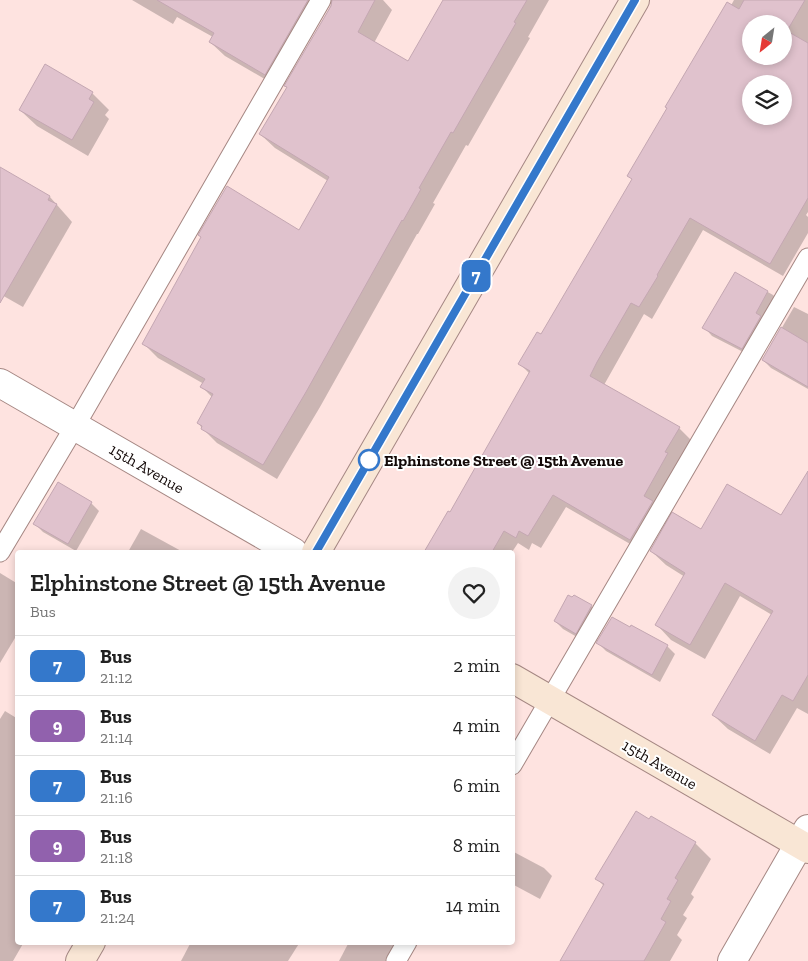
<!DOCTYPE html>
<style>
:root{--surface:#fff;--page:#f2f2f2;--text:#222;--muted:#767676;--line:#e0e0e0}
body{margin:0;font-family:"Zilla Slab",serif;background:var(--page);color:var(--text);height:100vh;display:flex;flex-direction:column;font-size:19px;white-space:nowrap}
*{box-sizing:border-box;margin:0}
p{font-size:16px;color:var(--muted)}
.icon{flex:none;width:28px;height:28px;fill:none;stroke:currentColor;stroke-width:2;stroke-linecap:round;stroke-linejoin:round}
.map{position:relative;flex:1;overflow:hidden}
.drawer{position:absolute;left:15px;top:550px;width:500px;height:395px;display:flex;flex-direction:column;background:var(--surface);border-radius:5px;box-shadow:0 2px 8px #0003}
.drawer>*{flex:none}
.badge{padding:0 10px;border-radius:8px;font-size:18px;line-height:32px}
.needle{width:32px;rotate:210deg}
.fabs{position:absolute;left:742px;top:15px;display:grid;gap:10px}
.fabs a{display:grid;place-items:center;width:50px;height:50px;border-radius:50%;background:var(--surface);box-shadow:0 2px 8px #0003;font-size:25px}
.map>.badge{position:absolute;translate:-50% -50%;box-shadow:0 0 0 2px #fff}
.round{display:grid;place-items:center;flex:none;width:52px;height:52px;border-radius:26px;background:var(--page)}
.summary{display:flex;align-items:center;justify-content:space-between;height:85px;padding:0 15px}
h1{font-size:24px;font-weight:600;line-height:38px}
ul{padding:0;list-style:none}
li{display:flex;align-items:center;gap:15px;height:60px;padding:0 15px;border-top:1px solid var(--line)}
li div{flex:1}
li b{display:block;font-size:19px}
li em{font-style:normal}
li .badge{min-width:55px;font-weight:700;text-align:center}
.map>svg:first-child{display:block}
.shadow{fill:#0003;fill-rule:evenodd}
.building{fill:#e0c2cd;stroke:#c4a7b2;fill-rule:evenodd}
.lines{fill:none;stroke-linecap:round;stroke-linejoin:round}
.lane-casing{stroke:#a58783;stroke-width:21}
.street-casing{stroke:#a58783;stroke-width:30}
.secondary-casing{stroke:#a58783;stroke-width:30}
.lane{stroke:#fff;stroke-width:19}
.street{stroke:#fff;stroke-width:28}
.secondary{stroke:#f9e6d5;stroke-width:28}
.line-casing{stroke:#fff;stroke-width:11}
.line{stroke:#3478cb;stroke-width:8}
.stop-dot{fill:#fff;stroke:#3478cb;stroke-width:2.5}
.labels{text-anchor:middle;stroke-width:4;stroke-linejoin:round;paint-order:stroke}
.stop-label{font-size:16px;font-weight:bold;fill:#130908;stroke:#fff;text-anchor:start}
.street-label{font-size:16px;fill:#130908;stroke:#fff}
</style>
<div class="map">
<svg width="808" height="961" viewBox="0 0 808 961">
<rect width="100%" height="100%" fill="#fee3e0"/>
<!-- shadow -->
<g class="shadow">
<polygon points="132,0 383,0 392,10 374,43 408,62 445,0 549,0 528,37 530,38 468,146 466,145 433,203 435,204 418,234 417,234 320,407 277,479 217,443 202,428 198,423 212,397 202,387 204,384 158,358 144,344 300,232 328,181 275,148 260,134 288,88 333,1 326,8 280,88 225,56 210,42 213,37 177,17 173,24"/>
<path d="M734,0H808V81L798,99L784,91V84L709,45ZM751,24H784V56H751Z"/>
<polygon points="46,66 92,93 109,110 105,115 109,119 88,156 37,126 20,110"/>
<polygon points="808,164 808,212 806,215 808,217 808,233 783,276 703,230 652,319 644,314 604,385 679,428 692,441 644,552 566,507 541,548 532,543 529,550 518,543 512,552 425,552 448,512 450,514 530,374 520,364 542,336 633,180 629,176"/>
<polygon points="0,168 50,197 72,222 23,307 0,294"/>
<polygon points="735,273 773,295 781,303 751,356 712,336 704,327"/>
<polygon points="794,307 808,314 808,389 771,368 763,360"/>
<polygon points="808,473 808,714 797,708 770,754 728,729 713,715 772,615 740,596 705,659 671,640 657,625 685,577 666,565 651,551 702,530 782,516"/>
<polygon points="91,503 99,511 76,551 43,532 35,524"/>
<polygon points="141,529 183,552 128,552"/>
<polygon points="0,573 18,584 18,633 0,663"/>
<polygon points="574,596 591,606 600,615 584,641 563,629 555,621"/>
<polygon points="598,643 667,646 675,654 660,682 606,651"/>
<polygon points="5,711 18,719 18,942 24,942 13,961 0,961 0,719"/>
<polygon points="650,821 695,843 711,859 691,894 694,897 683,915 687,918 677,935 682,940 670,961 562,961 604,886 597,879"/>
<polygon points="512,851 544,868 552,876 540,899 512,884"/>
<polygon points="191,942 300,942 288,961 181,961"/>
<polygon points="349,942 404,942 393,961 339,961"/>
</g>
<!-- building -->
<g class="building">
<polygon points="157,0 308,0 265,75 209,42 214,33"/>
<polygon points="332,0 375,0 358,32 408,61 443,0 527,0 514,22 516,23 453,133 451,132 419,188 421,189 403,221 402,220 306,392 263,465 201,429 202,426 197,423 213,394 200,387 205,379 142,344 201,237 198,235 227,186 299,230 329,177 259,134 287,87 284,86 331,6"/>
<path d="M744,0H805L787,31L808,43V198L770,264L690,218L657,275L658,276L639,307L631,303L597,362L590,376L680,427L665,452L668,453L644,496L653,501L630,540L553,495L528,536L519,531L516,538L504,531L492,552H424L448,511L450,512L530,371L518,364L537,332L541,334L632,179L627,176L667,108L665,107L727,2L739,9ZM751,24H784V56H751ZM751,84H784V116H751Z"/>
<polygon points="45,64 93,92 89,99 94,102 72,140 19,110"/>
<polygon points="0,167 50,196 48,200 57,204 0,303"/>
<polygon points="735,272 768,291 756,313 761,316 742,349 702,328"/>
<polygon points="781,327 808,343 808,387 762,360"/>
<polygon points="808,471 808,675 793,701 782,695 755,741 712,715 773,611 725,583 690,645 655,625 685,573 650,551 672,512 701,529 727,484 781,515"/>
<polygon points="58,482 92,502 68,544 33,524"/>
<polygon points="568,595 572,597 574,595 592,605 576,634 554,621"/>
<polygon points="612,617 630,627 631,625 668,645 652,675 596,643"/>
<polygon points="636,811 649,819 651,816 696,842 675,878 678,880 667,899 671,901 661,919 666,922 644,961 560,961 604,884 595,879"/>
</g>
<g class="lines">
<defs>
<g id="lane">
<polyline points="0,552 75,426 321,0"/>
<polyline points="512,765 808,258"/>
<polyline points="396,961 407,942"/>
</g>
<g id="street">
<polyline points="0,383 293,552"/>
<polyline points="732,961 808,829"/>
</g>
<g id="secondary">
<polyline points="316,552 635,0"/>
<polyline points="512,678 808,849"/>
<polyline points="80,961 91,942"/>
</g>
</defs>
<!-- lane casing -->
<use href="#lane" class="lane-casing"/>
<!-- street casing -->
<use href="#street" class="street-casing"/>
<!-- secondary casing -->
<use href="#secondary" class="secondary-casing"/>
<!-- lane -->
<use href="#lane" class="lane"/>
<!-- street -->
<use href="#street" class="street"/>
<!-- secondary -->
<use href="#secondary" class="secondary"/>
</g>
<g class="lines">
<defs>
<polyline id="line" points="316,552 635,0"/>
</defs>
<!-- line casing -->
<use href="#line" class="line-casing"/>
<!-- line -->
<use href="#line" class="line"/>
</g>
<!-- markers -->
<circle class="stop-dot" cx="369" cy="460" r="10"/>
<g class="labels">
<!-- stop labels -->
<g class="stop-label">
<text x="384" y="466">Elphinstone Street @ 15th Avenue</text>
</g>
<!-- street labels -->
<g class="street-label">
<text transform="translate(147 468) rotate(30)" y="6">15th Avenue</text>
<text transform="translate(660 764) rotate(30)" y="6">15th Avenue</text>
</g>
</g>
</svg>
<div class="fabs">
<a><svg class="needle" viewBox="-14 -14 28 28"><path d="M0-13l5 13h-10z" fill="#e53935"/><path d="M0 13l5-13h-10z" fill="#767676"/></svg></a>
<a><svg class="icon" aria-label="layers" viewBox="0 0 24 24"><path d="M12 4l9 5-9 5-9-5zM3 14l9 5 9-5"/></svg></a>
</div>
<b class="badge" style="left:476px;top:276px;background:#3478cb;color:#fff">7</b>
<section class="drawer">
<div class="summary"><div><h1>Elphinstone Street @ 15th Avenue</h1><p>Bus</p></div><a class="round"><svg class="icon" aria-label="heart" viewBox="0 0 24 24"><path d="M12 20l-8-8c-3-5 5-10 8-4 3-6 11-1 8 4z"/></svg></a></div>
<ul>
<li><span class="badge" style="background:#3478cb;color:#fff">7</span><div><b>Bus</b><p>21:12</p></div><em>2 min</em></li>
<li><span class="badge" style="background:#9161ad;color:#fff">9</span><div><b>Bus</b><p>21:14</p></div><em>4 min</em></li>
<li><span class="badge" style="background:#3478cb;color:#fff">7</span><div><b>Bus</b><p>21:16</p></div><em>6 min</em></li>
<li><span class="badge" style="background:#9161ad;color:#fff">9</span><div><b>Bus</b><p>21:18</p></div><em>8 min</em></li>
<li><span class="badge" style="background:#3478cb;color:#fff">7</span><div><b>Bus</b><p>21:24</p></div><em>14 min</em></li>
</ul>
</section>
</div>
